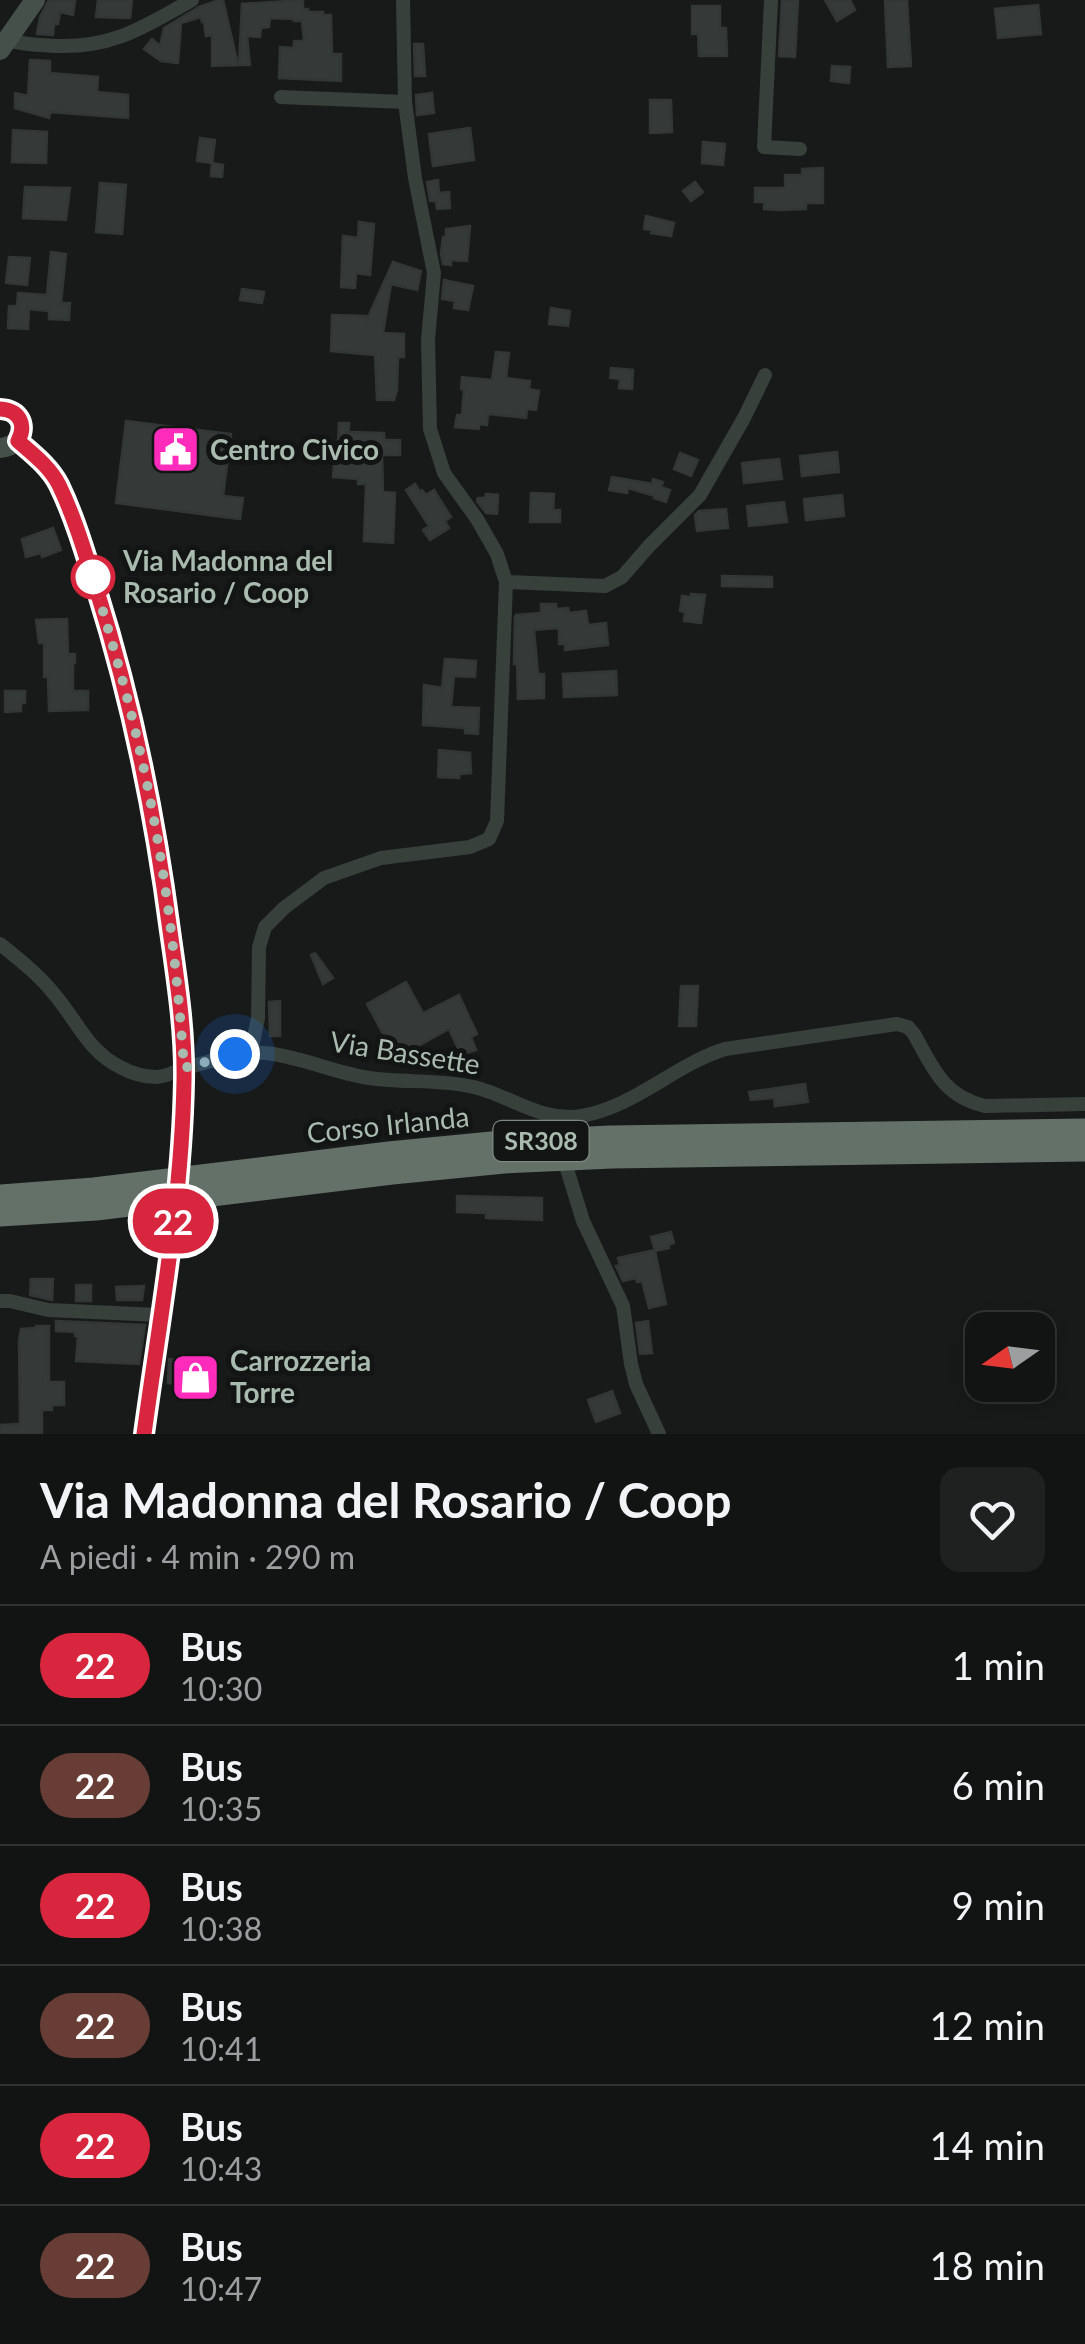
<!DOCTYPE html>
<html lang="it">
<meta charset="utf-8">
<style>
:root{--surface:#121413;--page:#1f2121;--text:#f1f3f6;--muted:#9c9ea0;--line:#313333}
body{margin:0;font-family:Lato,sans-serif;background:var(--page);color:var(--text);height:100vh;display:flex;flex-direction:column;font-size:38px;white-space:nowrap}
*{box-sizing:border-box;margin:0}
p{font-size:32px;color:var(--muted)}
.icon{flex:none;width:55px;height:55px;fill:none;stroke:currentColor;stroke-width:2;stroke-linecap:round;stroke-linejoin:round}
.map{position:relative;height:1434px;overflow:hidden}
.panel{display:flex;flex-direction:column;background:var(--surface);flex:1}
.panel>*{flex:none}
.badge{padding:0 20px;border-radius:32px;font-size:35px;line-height:65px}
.needle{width:65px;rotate:256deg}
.buttons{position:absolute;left:965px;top:1312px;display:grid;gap:20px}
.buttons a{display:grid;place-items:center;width:90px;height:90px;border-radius:20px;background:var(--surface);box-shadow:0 5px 15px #0003,0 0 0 2px var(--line);font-size:50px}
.you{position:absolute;width:50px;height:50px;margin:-25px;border:8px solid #fff;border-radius:50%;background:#1a73e8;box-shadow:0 0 0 15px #1a73e833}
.map>.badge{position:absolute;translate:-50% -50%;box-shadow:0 0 0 5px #fff}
.round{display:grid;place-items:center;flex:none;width:105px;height:105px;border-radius:20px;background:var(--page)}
.headline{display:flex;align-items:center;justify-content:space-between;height:170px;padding:0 40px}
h1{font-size:48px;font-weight:700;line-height:75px}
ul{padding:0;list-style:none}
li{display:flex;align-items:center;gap:30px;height:120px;padding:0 40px;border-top:2px solid var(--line)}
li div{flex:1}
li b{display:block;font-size:38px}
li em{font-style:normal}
li .badge{min-width:110px;font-weight:700;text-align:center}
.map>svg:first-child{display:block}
.building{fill:#353937;stroke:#323635;stroke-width:2.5}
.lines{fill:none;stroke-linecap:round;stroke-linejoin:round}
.street{stroke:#38403c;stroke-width:14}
.secondary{stroke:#46504a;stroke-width:20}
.highway-bridge{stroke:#647169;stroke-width:25}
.line-casing{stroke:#fff;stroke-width:22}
.line{stroke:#d7263d;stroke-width:15}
.walk{stroke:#a9bbaf;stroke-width:10;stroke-dasharray:0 18}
.stop-dot{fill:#fff;stroke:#d7263d;stroke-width:5}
.labels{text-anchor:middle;stroke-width:10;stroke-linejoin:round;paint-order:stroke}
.shield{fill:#131514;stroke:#7c8980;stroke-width:2.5}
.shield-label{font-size:25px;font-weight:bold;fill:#a9bbaf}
.poi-label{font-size:28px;font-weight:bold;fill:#a9bbaf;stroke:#131514;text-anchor:start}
.stop-label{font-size:28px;font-weight:bold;fill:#a9bbaf;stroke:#131514;text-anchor:start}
.street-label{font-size:28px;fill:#a9bbaf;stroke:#131514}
</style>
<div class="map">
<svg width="1085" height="1434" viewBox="0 0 1085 1434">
<rect width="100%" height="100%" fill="#181a19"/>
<!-- building -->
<g class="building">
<polygon points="49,0 75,0 73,15 60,12 58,24 54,24 53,35 37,34 40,17"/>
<polygon points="98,0 132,0 130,18 96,17"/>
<polygon points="219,0 223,0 238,65 212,66 212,35 206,36 204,22 202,22 201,17 181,23 178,63 161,61 144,49 152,39 160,46 164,28 199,7"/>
<polygon points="303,0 303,9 308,9 308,12 323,12 323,15 331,15 332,54 341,54 341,81 279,78 280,47 294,48 294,41 304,41 302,21 294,21 294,19 270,18 269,27 261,28 260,37 247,36 250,65 239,65 242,4"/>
<polygon points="782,0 798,0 795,57 779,56"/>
<polygon points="825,0 850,0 855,10 837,21"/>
<polygon points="907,0 911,66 888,67 885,1"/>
<polygon points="1038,5 1041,34 998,38 995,9"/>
<polygon points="692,6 720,6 720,28 726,28 727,56 699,56 698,34 692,34"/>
<polygon points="414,44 423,44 425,76 415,76"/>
<polygon points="30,60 50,61 50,73 98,77 97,92 128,95 128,118 50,112 49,118 15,108 15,93 28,96"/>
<polygon points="832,66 850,67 849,83 831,81"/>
<polygon points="432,93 434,113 417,115 416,95"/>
<polygon points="650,100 671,100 672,132 650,133"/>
<polygon points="470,128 474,160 433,166 429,134"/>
<polygon points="13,130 47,132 46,163 12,162"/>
<polygon points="200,138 215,140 212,163 223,165 222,177 211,176 212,163 197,161"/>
<polygon points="703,142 725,144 723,165 702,163"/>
<polygon points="823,168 823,203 806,203 806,209 780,210 764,209 764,202 755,202 755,188 785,188 785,175 802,175 802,169"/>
<polygon points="438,180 439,193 449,192 450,208 437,209 436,201 430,201 427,182"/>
<polygon points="695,182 703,192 691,201 683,191"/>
<polygon points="100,183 126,185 122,234 96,232"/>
<polygon points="25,187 70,188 66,220 23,218"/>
<polygon points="646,216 674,223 671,236 651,233 652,230 644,229"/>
<polygon points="359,222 374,224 370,275 356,273 355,288 341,287 343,236 358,238"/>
<polygon points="470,226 467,261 451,260 451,265 443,264 441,254 443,237 446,237 446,229"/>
<polygon points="51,252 66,254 61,303 70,303 69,320 49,319 49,311 29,309 28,329 8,328 9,306 17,306 18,293 47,295"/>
<polygon points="9,257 30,258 27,285 6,283"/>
<polygon points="393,262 421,271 417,290 391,284 383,333 404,334 404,357 398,357 397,390 394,400 377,400 375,355 331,351 332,315 366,316 366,322"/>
<polygon points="444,280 473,286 468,310 454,308 455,301 442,299"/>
<polygon points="242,289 264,292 262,303 240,300"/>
<polygon points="551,308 570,311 568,326 549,324"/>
<polygon points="496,352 509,353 506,378 530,381 529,389 539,391 536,410 527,409 526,418 488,414 487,425 479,424 479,429 455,427 457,415 462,415 464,389 461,389 462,377 492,380"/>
<polygon points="611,368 633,370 632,389 619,388 620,379 610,378"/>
<polygon points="126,421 231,434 223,496 243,498 240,519 116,503"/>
<polygon points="339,423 349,423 349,432 384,433 384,440 400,440 400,455 382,455 383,492 395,493 393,543 364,541 366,484 358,484 358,479 333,477 334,463 337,463"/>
<polygon points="837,452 839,472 802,476 800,456"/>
<polygon points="680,453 698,460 691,476 674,469"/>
<polygon points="779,459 782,479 744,483 742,463"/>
<polygon points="612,477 647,483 652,484 653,479 663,482 661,487 670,490 666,502 654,498 655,496 628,488 627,493 609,490"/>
<polygon points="415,484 420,492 422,490 426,495 434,490 451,517 445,521 449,528 430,540 423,530 429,526 406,490"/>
<polygon points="531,493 554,494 553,510 560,510 560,522 530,522"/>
<polygon points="486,494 498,495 497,514 486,513 477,501 478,498 485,498"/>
<polygon points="842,495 844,516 806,520 804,499"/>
<polygon points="784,502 787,522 749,526 747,506"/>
<polygon points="726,509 728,528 697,531 695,515 699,511"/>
<polygon points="53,528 61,550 42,557 41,553 26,557 22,539"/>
<polygon points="722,576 772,577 772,587 722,586"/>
<polygon points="691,594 705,595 701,623 684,621 685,612 680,611 682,596 691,597"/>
<polygon points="541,604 556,604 556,609 568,608 569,613 586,611 588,625 606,623 608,645 565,650 565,644 559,644 559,630 557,628 534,630 538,674 544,674 544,698 518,699 517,663 514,664 514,659 515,617 516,615 541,613"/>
<polygon points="67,619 68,654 75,654 75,663 73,664 73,691 88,691 88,710 49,711 48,677 44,677 44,643 39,643 36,620"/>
<polygon points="445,659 476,661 475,677 454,676 451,707 479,708 478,734 465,733 465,728 423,725 424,685 442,688"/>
<polygon points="616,671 617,695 564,697 563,674"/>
<polygon points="5,691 25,691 25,703 21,703 21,711 5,712"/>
<polygon points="439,750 470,753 471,773 460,774 459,778 438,777"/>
<polygon points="315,953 333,978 323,984 311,955"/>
<polygon points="406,982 423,1013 459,995 477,1034 471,1037 476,1050 461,1055 449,1029 396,1058 367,1004"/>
<polygon points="681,986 698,986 696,1026 679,1026"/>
<polygon points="280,1001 280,1036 270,1036 269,1002"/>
<polygon points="467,1056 470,1066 448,1072 445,1061"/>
<polygon points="805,1084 808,1102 775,1106 774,1098 751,1100 749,1092"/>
<polygon points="457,1196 542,1198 542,1220 486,1218 486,1213 457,1212"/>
<polygon points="671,1232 674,1243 668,1245 669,1248 655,1251 666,1304 649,1308 642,1281 637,1282 636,1278 623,1281 616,1266 620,1265 618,1258 655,1250 651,1237"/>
<polygon points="31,1279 53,1279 52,1300 30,1295"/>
<rect x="76" y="1285" width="15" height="16"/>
<polygon points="144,1286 142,1300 117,1300 116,1287"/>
<polygon points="56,1321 145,1325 139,1364 76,1361 78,1336 75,1336 75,1332 56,1331"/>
<polygon points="648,1321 652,1353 640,1354 636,1323"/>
<polygon points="36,1326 49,1326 49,1382 64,1382 64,1405 52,1405 52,1410 42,1410 42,1434 0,1434 0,1425 20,1424 19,1340 21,1329 36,1328"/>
<polygon points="169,1359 212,1361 211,1387 206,1387 206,1390 179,1388 179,1384 168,1383"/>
<polygon points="612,1391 620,1413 596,1422 588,1400"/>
</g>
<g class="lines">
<!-- street -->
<g class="street">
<polyline points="771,0 764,147 800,149"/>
<path d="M8,40C24,45 39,45 56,46C114,48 143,27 192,0"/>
<polyline points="281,97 405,102"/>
<polyline points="506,582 605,586 622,577 649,546 700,495 744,418 765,375"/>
<path d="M0,944C20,960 39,975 55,995C77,1021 88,1051 120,1067C131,1073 144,1077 156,1077C166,1077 175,1071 185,1068C215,1061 242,1049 273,1054C306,1059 336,1073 369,1078C403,1083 440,1079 474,1087C511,1096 542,1123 582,1116C636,1106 674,1065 725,1049L897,1024L908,1027L914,1034C933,1068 943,1096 985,1106L1085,1104"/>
<polyline points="251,1052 258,1018 259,947 265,927 284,908 324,878 381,858 470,847 489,839 497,821 506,582 497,554 477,519 444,473 430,429 428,340 434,273 415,178 405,102 403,0"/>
<polyline points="558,1117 567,1169 583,1221 623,1306 631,1364 636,1384 659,1434"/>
<polyline points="0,1301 10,1301 48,1310 160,1315"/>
</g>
<!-- secondary -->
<g class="secondary">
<polyline points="0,50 35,0"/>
<path d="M0,409C30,412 30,445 0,448"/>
<path d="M18,441C33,454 50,467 59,485C77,520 88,561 100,599C132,705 155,813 170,923C176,975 185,1029 184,1081C182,1199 160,1317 144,1434"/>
</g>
<!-- highway-bridge -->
<g class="highway-bridge">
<polyline points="0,1197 94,1190 389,1154 502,1143 611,1138 1085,1131"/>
<polyline points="0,1214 96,1208 392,1172 504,1161 612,1156 1085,1149"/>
</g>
</g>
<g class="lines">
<defs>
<path id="line" d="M0,409C19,410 27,424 18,441C33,454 50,467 59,485C75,518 86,556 97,591C132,702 155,816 170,931C177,980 185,1031 184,1081C182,1199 160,1317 144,1434"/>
</defs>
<!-- line casing -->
<use href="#line" class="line-casing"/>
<!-- line -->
<use href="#line" class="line"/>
<!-- walk -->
<path class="walk" d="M93,577C110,636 128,695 141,756C164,858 177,964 184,1068L235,1054"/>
</g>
<!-- icons -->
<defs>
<symbol id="civic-square" viewBox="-11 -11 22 22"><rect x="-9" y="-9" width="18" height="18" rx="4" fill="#ff2bbb" stroke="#131514"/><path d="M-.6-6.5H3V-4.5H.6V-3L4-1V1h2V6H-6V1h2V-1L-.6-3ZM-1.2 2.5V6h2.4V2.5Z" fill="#fff"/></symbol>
<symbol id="shop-square" viewBox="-11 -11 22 22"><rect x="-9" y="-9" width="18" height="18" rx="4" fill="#ff2bbb" stroke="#131514"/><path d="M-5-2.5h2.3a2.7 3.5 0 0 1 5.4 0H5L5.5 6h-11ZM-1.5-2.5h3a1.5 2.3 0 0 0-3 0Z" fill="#fff"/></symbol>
</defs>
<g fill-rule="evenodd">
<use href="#civic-square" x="148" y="422" width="55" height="55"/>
<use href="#shop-square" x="168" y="1350" width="55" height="55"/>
</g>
<!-- markers -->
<circle class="stop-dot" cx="93" cy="577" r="20"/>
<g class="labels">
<!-- shield labels -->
<rect class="shield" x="493.5" y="1121" width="95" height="40" rx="8"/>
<g class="shield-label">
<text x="541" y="1150">SR308</text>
</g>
<!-- poi labels -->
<g class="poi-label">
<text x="210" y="460">Centro Civico</text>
<text x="230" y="1371">Carrozzeria<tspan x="230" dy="32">Torre</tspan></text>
</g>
<!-- stop labels -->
<g class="stop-label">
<text x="123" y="571">Via Madonna del<tspan x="123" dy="32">Rosario / Coop</tspan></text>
</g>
<!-- street labels -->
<g class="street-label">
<text transform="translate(405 1053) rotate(9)" y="10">Via Bassette</text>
<text transform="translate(388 1125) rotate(-6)" y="10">Corso Irlanda</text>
</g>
</g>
</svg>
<div class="buttons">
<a><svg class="needle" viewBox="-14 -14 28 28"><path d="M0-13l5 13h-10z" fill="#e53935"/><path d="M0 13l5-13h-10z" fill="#9c9ea0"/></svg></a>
</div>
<div class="you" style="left:235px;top:1054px"></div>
<b class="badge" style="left:173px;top:1221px;background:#d7263d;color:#fff">22</b>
</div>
<section class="panel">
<div class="headline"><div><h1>Via Madonna del Rosario / Coop</h1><p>A piedi · 4 min · 290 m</p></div><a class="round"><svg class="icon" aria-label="heart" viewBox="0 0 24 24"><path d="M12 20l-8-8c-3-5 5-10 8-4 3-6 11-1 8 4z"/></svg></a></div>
<ul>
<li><span class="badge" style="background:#d7263d;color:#fff">22</span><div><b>Bus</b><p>10:30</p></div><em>1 min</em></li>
<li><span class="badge" style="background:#683d36;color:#fff">22</span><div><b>Bus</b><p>10:35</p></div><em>6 min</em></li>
<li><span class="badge" style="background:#d7263d;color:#fff">22</span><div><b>Bus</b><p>10:38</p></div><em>9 min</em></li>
<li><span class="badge" style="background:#683d36;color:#fff">22</span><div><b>Bus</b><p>10:41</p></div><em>12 min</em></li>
<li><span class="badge" style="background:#d7263d;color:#fff">22</span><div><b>Bus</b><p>10:43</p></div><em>14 min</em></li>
<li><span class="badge" style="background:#683d36;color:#fff">22</span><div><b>Bus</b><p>10:47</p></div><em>18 min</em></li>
</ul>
</section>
